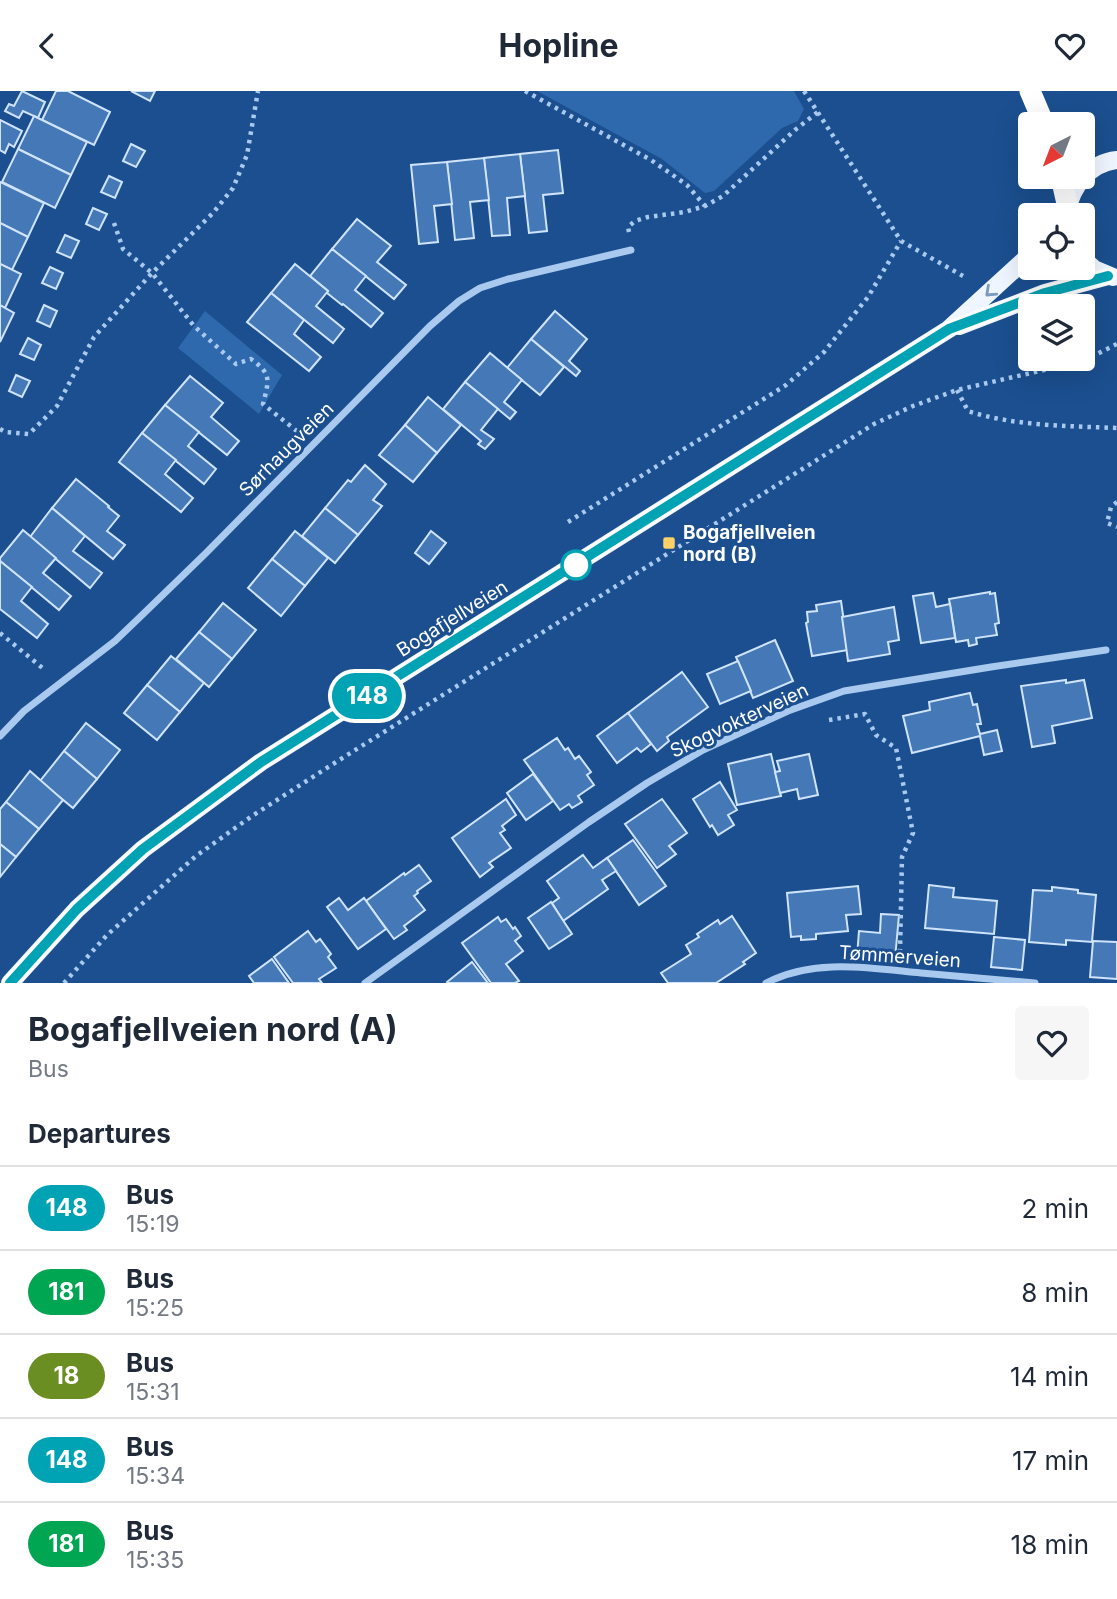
<!DOCTYPE html>
<meta charset="utf-8">
<style>
:root{--surface:#fff;--page:#f6f6f7;--text:#1f2937;--muted:#747a83;--line:#e0e1e3}
body{margin:0;font-family:Inter,sans-serif;background:var(--page);color:var(--text);height:100vh;display:flex;flex-direction:column;font-size:26px;white-space:nowrap}
*{box-sizing:border-box;margin:0}
p{font-size:23px;color:var(--muted)}
.icon{flex:none;width:38px;height:38px;fill:none;stroke:currentColor;stroke-width:2;stroke-linecap:round;stroke-linejoin:round}
.map{position:relative;height:892px;overflow:hidden}
.side{display:flex;flex-direction:column;background:var(--surface);flex:1}
.side>*{flex:none}
.badge{padding:0 14px;border-radius:23px;font-size:24px;line-height:46px}
.needle{width:46px;rotate:222deg}
.buttons{position:absolute;left:1018px;top:21px;display:grid;gap:14px}
.buttons a{display:grid;place-items:center;width:77px;height:77px;border-radius:7px;background:var(--surface);box-shadow:0 7px 28px #0002;font-size:35px}
.map>.badge{position:absolute;translate:-50% -50%;box-shadow:0 0 0 4px #fff}
h2{padding:0 28px;font-size:26px;line-height:63px}
.round{display:grid;place-items:center;flex:none;width:74px;height:74px;border-radius:7px;background:var(--page)}
.head{display:flex;align-items:center;justify-content:space-between;height:119px;padding:0 28px}
h1{font-size:33px;font-weight:700;line-height:52px}
ul{padding:0;list-style:none}
li{display:flex;align-items:center;gap:21px;height:84px;padding:0 28px;border-top:2px solid var(--line)}
li div{flex:1}
li b{display:block;font-size:26px}
li em{font-style:normal}
li .badge{min-width:77px;font-weight:700;text-align:center}
header{display:flex;justify-content:space-between;align-items:center;height:91px;padding:0 28px;background:var(--surface);font-size:32px;font-weight:700}
.map>svg:first-child{display:block}
.green{fill:#2e69ad}
.building{fill:#4478b7;stroke:#cfe3fa;stroke-width:2}
.lines{fill:none;stroke-linecap:round;stroke-linejoin:round}
.path{stroke:#a9c9ee;stroke-width:4.5;stroke-dasharray:3.5 5;stroke-linecap:butt}
.street{stroke:#a9c9ee;stroke-width:7}
.primary{stroke:#f0f6ff;stroke-width:18}
.highway{stroke:#fff;stroke-width:21}
.oneway{stroke:#7b9ac1}
.line-casing{stroke:#fff;stroke-width:16}
.line{stroke:#00a3b4;stroke-width:10}
.poi-dot{fill:#ffd166;stroke:#1b4f8f;stroke-width:2.5}
.stop-dot{fill:#fff;stroke:#00a3b4;stroke-width:3.5}
.labels{text-anchor:middle;stroke-width:6;stroke-linejoin:round;paint-order:stroke}
.street-label{font-size:19px;fill:#fff;stroke:#1b4f8f}
.poi-label{font-size:19px;font-weight:bold;fill:#fff;stroke:#1b4f8f;text-anchor:start}
</style>
<header><svg class="icon" aria-label="back" viewBox="0 0 24 24"><path d="M15 5l-7 7 7 7"/></svg>Hopline<svg class="icon" aria-label="heart" viewBox="0 0 24 24"><path d="M12 20l-8-8c-3-5 5-10 8-4 3-6 11-1 8 4z"/></svg></header>
<div class="map">
<svg width="1117" height="892" viewBox="0 0 1117 892">
<rect width="100%" height="100%" fill="#1b4f8f"/>
<!-- green -->
<g class="green">
<polygon points="537,0 794,0 804,18 798,30 782,37 714,100 705,102 662,68"/>
<polygon points="205,220 282,284 259,323 178,257"/>
</g>
<!-- building -->
<g class="building">
<polygon points="22,0 45,11 38,27 23,20 19,27 5,20 9,13 14,15"/>
<polygon points="56,0 68,0 110,21 94,54 42,29"/>
<polygon points="131,0 155,0 150,10"/>
<polygon points="34,25 87,51 71,84 18,58"/>
<polygon points="0,29 22,40 14,56 9,53 5,62 0,59"/>
<polygon points="131,53 145,60 136,76 123,70"/>
<polygon points="18,58 71,84 55,117 2,91"/>
<polygon points="558,59 563,102 543,104 547,140 529,142 520,63"/>
<polygon points="520,63 525,105 507,107 510,144 492,145 484,67"/>
<polygon points="484,67 489,109 470,111 474,147 455,149 447,71"/>
<polygon points="447,71 452,113 434,115 438,151 419,153 411,74"/>
<polygon points="109,85 122,91 115,107 101,101"/>
<polygon points="0,91 44,112 28,146 0,132"/>
<polygon points="93,117 107,123 99,139 86,133"/>
<polygon points="357,128 391,155 377,171 406,194 394,208 332,158"/>
<polygon points="0,132 28,146 12,179 0,173"/>
<polygon points="65,144 79,150 71,167 57,161"/>
<polygon points="332,158 366,185 355,199 383,222 371,236 343,213 342,214 327,202 328,200 310,185"/>
<polygon points="0,173 21,183 5,217 0,214"/>
<polygon points="295,173 328,200 316,215 344,238 333,252 271,202"/>
<polygon points="50,176 63,182 56,198 42,192"/>
<polygon points="271,202 304,229 294,243 321,266 309,280 247,231"/>
<polygon points="0,214 14,222 0,251"/>
<polygon points="44,214 57,220 50,236 37,230"/>
<polygon points="555,220 587,248 569,270 580,280 576,285 531,248"/>
<polygon points="28,247 41,254 34,269 20,263"/>
<polygon points="531,248 564,276 540,304 507,277"/>
<polygon points="490,262 522,289 504,311 516,321 510,328 465,291"/>
<polygon points="16,284 30,290 22,306 9,300"/>
<polygon points="190,285 223,312 211,326 239,350 227,364 165,314"/>
<polygon points="465,291 498,318 481,339 494,348 485,358 478,353 481,350 443,318"/>
<polygon points="428,306 461,334 437,362 405,334"/>
<polygon points="165,314 199,341 188,355 216,378 204,393 142,342"/>
<polygon points="405,334 437,362 413,391 379,364"/>
<polygon points="142,342 176,369 165,383 193,407 181,421 119,371"/>
<polygon points="365,374 386,393 373,409 382,415 358,444 325,417 348,389 351,391"/>
<polygon points="76,388 109,415 108,416 119,425 107,440 125,454 113,468 52,417"/>
<polygon points="52,417 85,445 73,460 102,482 90,497 30,446"/>
<polygon points="325,417 358,444 335,472 302,445"/>
<polygon points="23,439 56,467 43,482 71,505 59,519 0,470 0,467"/>
<polygon points="295,440 328,467 305,495 272,468"/>
<polygon points="431,440 446,452 429,473 415,462"/>
<polygon points="272,468 305,495 281,525 248,497"/>
<polygon points="0,470 32,496 21,510 48,533 37,547 0,518"/>
<polygon points="990,501 990,503 995,502 999,532 995,533 997,544 976,547 977,553 969,555 968,549 956,551 949,508"/>
<polygon points="933,502 936,516 950,513 955,547 921,552 913,505"/>
<polygon points="841,510 848,559 812,565 806,532 808,531 807,521 817,520 816,514"/>
<polygon points="223,512 256,539 232,568 199,541"/>
<polygon points="894,516 899,549 888,551 890,563 848,570 842,526"/>
<polygon points="199,541 232,568 209,596 176,568"/>
<polygon points="775,549 793,590 753,607 736,566"/>
<polygon points="171,565 204,592 180,621 147,594"/>
<polygon points="738,570 751,600 720,613 707,583"/>
<polygon points="682,581 708,616 667,646 669,650 657,660 628,622"/>
<polygon points="1066,589 1066,592 1084,589 1092,627 1052,635 1055,652 1032,656 1021,595"/>
<polygon points="147,594 180,621 157,649 124,622"/>
<polygon points="970,602 973,614 977,613 981,633 977,633 980,643 997,639 1002,660 984,664 980,645 912,662 903,625 930,619 929,611"/>
<polygon points="628,622 651,653 641,661 637,657 617,672 597,645"/>
<polygon points="86,632 120,659 97,688 64,660"/>
<polygon points="557,647 565,659 568,657 575,668 579,665 591,681 587,684 594,694 578,705 582,711 572,717 569,713 560,719 524,669"/>
<polygon points="64,660 97,688 73,717 40,690"/>
<polygon points="771,663 781,705 737,714 728,673"/>
<polygon points="809,663 818,704 799,708 797,698 780,702 775,681 780,680 777,670"/>
<polygon points="30,680 63,709 39,738 6,711"/>
<polygon points="533,683 553,710 526,729 507,702"/>
<polygon points="720,691 737,719 728,724 734,734 718,744 712,734 710,736 693,708"/>
<polygon points="506,708 516,724 502,735 505,739 500,742 511,757 489,772 493,776 480,786 452,747"/>
<polygon points="662,708 687,742 669,755 676,763 657,777 625,733"/>
<polygon points="6,711 39,738 16,766 0,753 0,718"/>
<polygon points="633,749 666,795 639,814 607,767"/>
<polygon points="0,753 16,766 0,786"/>
<polygon points="583,764 593,777 607,767 616,780 602,789 608,798 563,830 552,812 559,807 547,790"/>
<polygon points="419,774 431,790 417,800 418,802 414,805 425,819 404,835 407,839 394,848 366,810 404,782 405,784"/>
<polygon points="929,794 954,797 953,806 997,810 994,843 925,837"/>
<polygon points="858,795 861,823 846,824 848,840 816,843 816,848 801,849 801,845 791,846 787,802"/>
<polygon points="1052,796 1078,799 1078,802 1096,804 1092,851 1066,849 1066,854 1029,851 1033,799 1052,800"/>
<polygon points="339,807 348,819 364,807 386,838 358,858 327,816"/>
<polygon points="551,811 572,843 549,858 528,827"/>
<polygon points="881,823 899,824 895,868 857,865 859,840 880,842"/>
<polygon points="732,825 756,862 743,871 745,873 716,892 668,892 661,882 691,863 686,854 699,846 697,843 718,829 720,833"/>
<polygon points="498,826 501,831 506,828 513,838 515,836 521,845 515,850 523,860 506,873 519,890 515,892 491,892 462,852"/>
<polygon points="308,840 316,851 320,848 331,863 328,866 336,877 319,888 322,892 293,892 274,866"/>
<polygon points="994,846 1025,849 1022,879 991,876"/>
<polygon points="1093,850 1117,851 1117,888 1090,886"/>
<polygon points="272,868 289,892 254,892 249,885"/>
<polygon points="472,871 488,892 448,892 447,891"/>
</g>
<g class="lines">
<!-- path -->
<g class="path">
<polyline points="525,0 651,69 687,94 705,115"/>
<polyline points="804,0 901,150 963,185"/>
<path d="M114,132L123,158L152,182L194,235L236,273L251,268C272,283 269,289 263,313L298,341"/>
<polyline points="629,141 628,136 635,130 648,126 685,121 705,115 723,105 795,39 818,21"/>
<path d="M957,299L968,320C1013,335 1070,335 1117,337"/>
<polyline points="0,338 5,341 29,343 57,315 94,246 152,182 213,122 233,97 247,64 258,0"/>
<polyline points="1117,411 1111,416 1107,432 1117,436"/>
<polyline points="568,431 786,294 824,261 868,206 901,150"/>
<polyline points="0,542 45,579"/>
<polyline points="829,629 865,623 876,644 896,657 913,742 902,766 900,861"/>
<polyline points="64,892 107,844 196,765 252,725 333,673 874,333 913,315 957,299 1083,270 1117,253"/>
</g>
<!-- street -->
<g class="street">
<polyline points="0,645 24,620 115,550 139,527 206,462 430,235 459,210 480,197 508,188 631,159"/>
<polyline points="365,892 589,731 647,692 703,659 788,620 844,600 991,576 1106,559"/>
<path d="M766,892C814,867 869,877 921,882C959,885 997,889 1035,892"/>
</g>
<!-- primary -->
<g class="primary">
<path d="M1067,121C1071,95 1090,72 1117,69"/>
<polyline points="1083,168 1094,178 1113,186"/>
<polyline points="959,235 1045,202 1108,185"/>
<polyline points="10,892 77,818 143,758 261,671 949,238 1031,163"/>
</g>
<!-- highway -->
<g class="highway">
<polyline points="1030,0 1044,33"/>
<polyline points="1061,86 1068,117"/>
</g>
</g>
<!-- one-way arrows -->
<defs><path id="oneway-chevron" d="M-2-3.5L2.5 0L-2 3.5" fill="none" stroke-width="1.6" stroke-linecap="round" stroke-linejoin="round" transform="scale(1.75)"/></defs>
<use class="oneway" href="#oneway-chevron" transform="translate(990 201) rotate(137)"/>
<g class="lines">
<defs>
<polyline id="line" points="10,892 77,818 143,758 261,671 949,238 1045,202 1108,185"/>
</defs>
<!-- line casing -->
<use href="#line" class="line-casing"/>
<!-- line -->
<use href="#line" class="line"/>
</g>
<!-- markers -->
<rect class="poi-dot" x="662" y="445" width="14" height="14" rx="3.5"/>
<circle class="stop-dot" cx="576" cy="474" r="14"/>
<g class="labels">
<!-- street labels -->
<g class="street-label">
<text transform="translate(286 358) rotate(-45)" y="7">Sørhaugveien</text>
<text transform="translate(452 527) rotate(-32)" y="7">Bogafjellveien</text>
<text transform="translate(739 629) rotate(-25)" y="7">Skogvokterveien</text>
<text transform="translate(900 865) rotate(4)" y="7">Tømmerveien</text>
</g>
<!-- poi labels -->
<g class="poi-label">
<text x="683" y="448">Bogafjellveien<tspan x="683" dy="22">nord (B)</tspan></text>
</g>
</g>
</svg>
<div class="buttons">
<a><svg class="needle" viewBox="-14 -14 28 28"><path d="M0-13l5 13h-10z" fill="#e53935"/><path d="M0 13l5-13h-10z" fill="#747a83"/></svg></a>
<a><svg class="icon" aria-label="locate" viewBox="0 0 24 24"><circle cx="12" cy="12" r="6"/><path d="M12 2v4M12 18v4M2 12h4M18 12h4"/></svg></a>
<a><svg class="icon" aria-label="layers" viewBox="0 0 24 24"><path d="M12 4l9 5-9 5-9-5zM3 14l9 5 9-5"/></svg></a>
</div>
<b class="badge" style="left:367px;top:605px;background:#00a3b4;color:#fff">148</b>
</div>
<section class="side">
<div class="head"><div><h1>Bogafjellveien nord (A)</h1><p>Bus</p></div><a class="round"><svg class="icon" aria-label="heart" viewBox="0 0 24 24"><path d="M12 20l-8-8c-3-5 5-10 8-4 3-6 11-1 8 4z"/></svg></a></div>
<h2>Departures</h2>
<ul>
<li><span class="badge" style="background:#00a3b4;color:#fff">148</span><div><b>Bus</b><p>15:19</p></div><em>2 min</em></li>
<li><span class="badge" style="background:#00a651;color:#fff">181</span><div><b>Bus</b><p>15:25</p></div><em>8 min</em></li>
<li><span class="badge" style="background:#6b8e23;color:#fff">18</span><div><b>Bus</b><p>15:31</p></div><em>14 min</em></li>
<li><span class="badge" style="background:#00a3b4;color:#fff">148</span><div><b>Bus</b><p>15:34</p></div><em>17 min</em></li>
<li><span class="badge" style="background:#00a651;color:#fff">181</span><div><b>Bus</b><p>15:35</p></div><em>18 min</em></li>
</ul>
</section>
